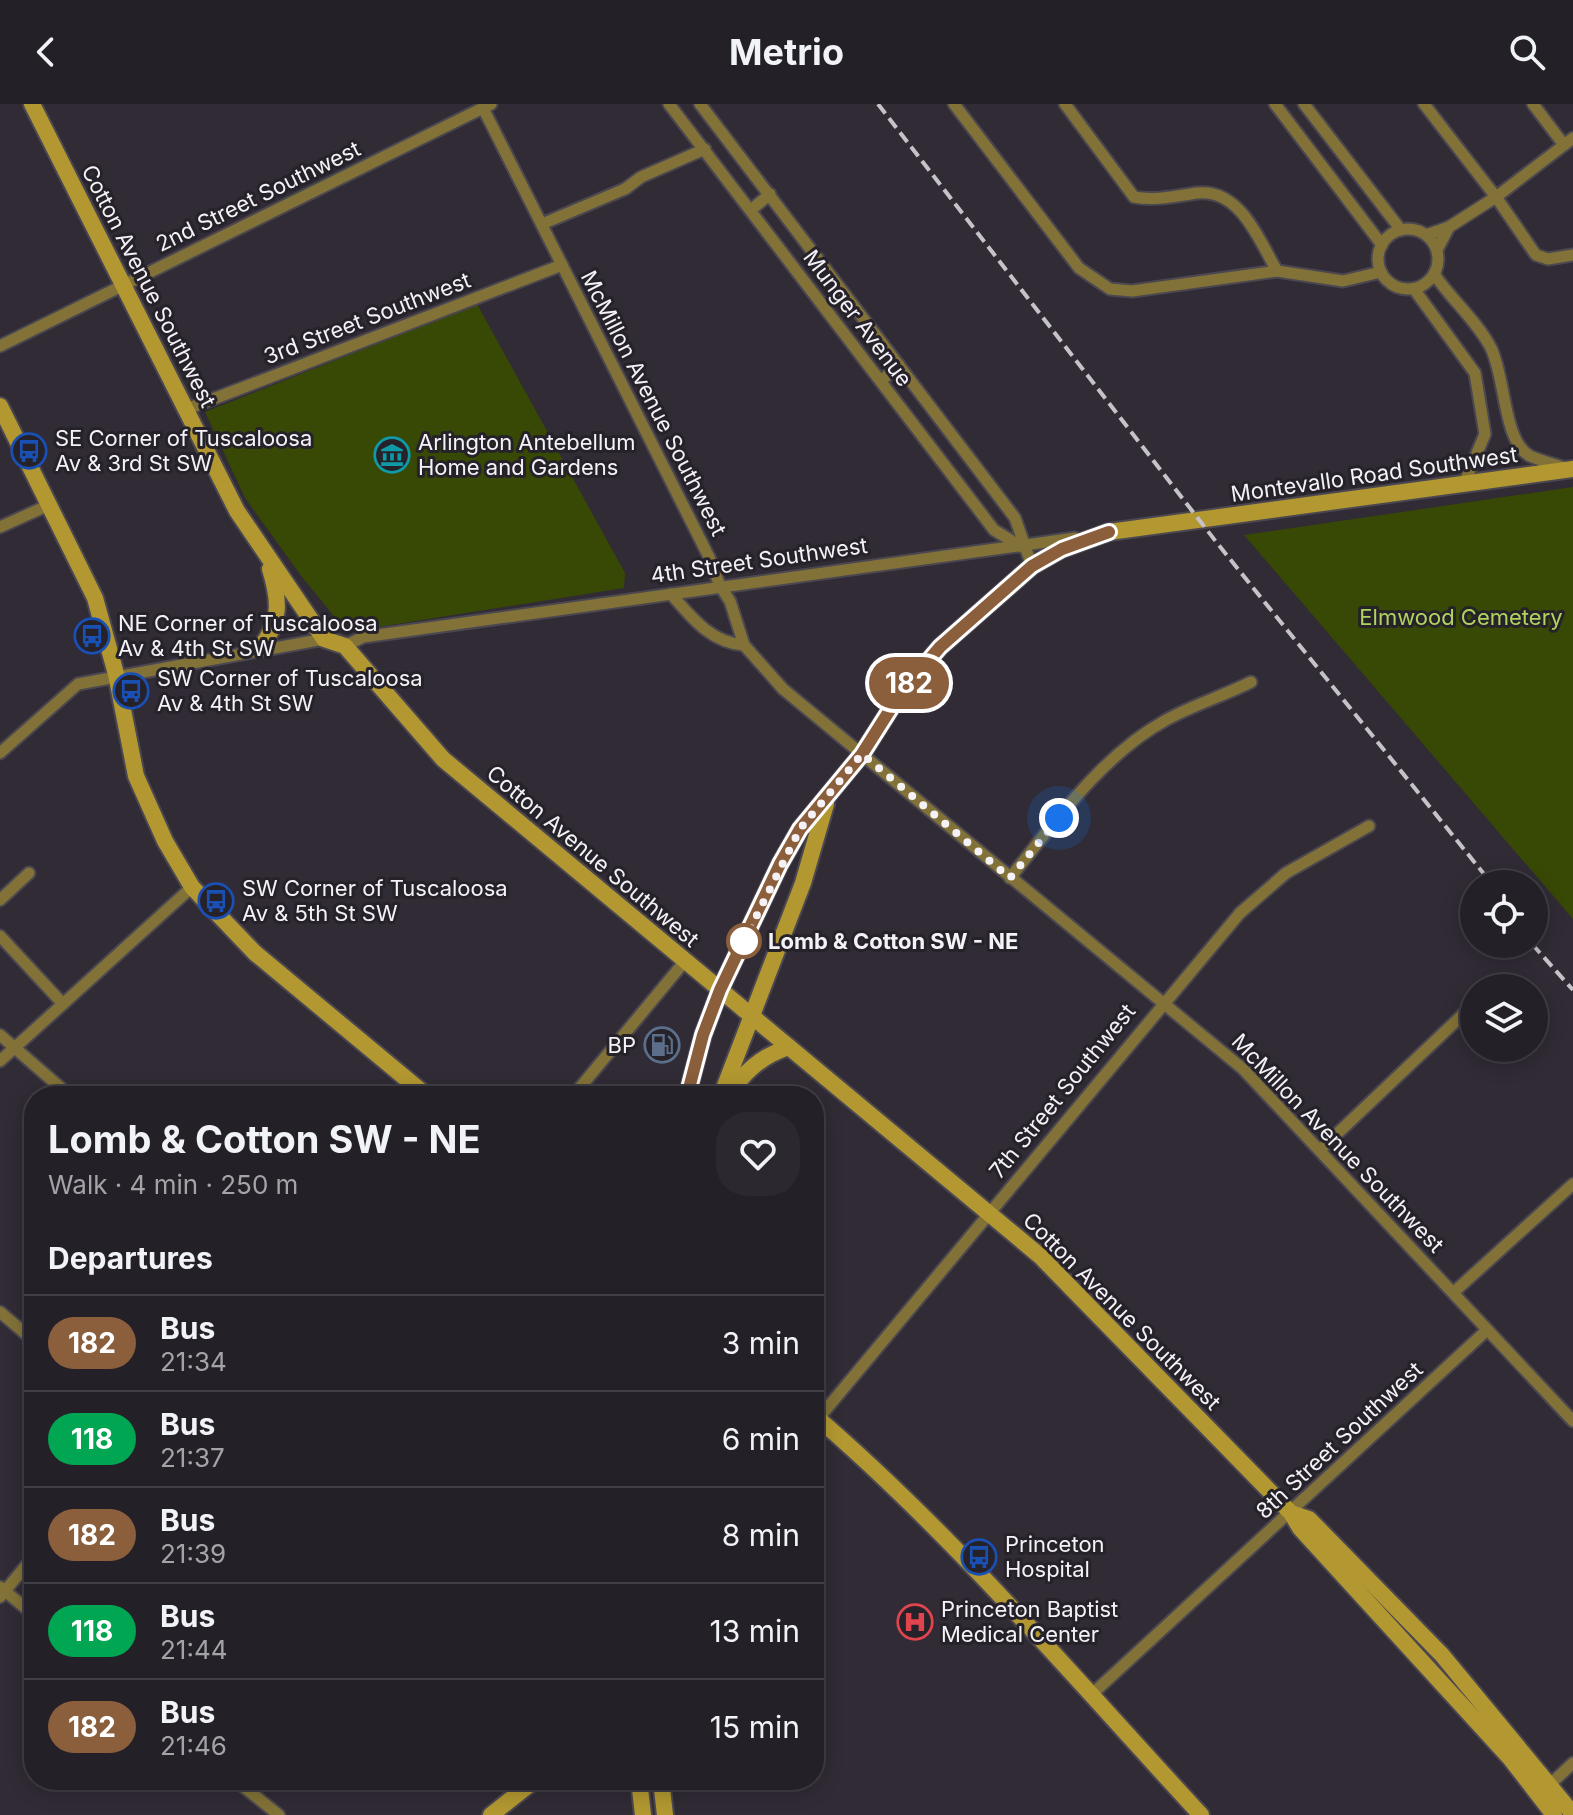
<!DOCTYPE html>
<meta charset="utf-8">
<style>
:root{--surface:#242028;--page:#2c2830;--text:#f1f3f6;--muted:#a3a3a8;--line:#413e45}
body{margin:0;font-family:Inter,sans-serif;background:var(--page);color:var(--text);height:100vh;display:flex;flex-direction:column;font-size:30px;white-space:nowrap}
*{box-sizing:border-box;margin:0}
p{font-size:26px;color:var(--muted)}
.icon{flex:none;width:44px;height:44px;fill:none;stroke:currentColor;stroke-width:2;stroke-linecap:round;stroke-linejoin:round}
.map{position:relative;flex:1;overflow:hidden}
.drawer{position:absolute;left:24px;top:982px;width:800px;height:704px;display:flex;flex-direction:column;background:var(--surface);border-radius:32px;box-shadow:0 4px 20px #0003,0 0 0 2px var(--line)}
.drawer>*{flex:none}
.badge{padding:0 16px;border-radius:26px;font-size:28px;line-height:52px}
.controls{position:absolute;left:1460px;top:766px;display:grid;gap:16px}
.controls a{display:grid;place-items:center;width:88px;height:88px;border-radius:50%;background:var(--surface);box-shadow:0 4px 20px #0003,0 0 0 2px var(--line);font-size:40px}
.you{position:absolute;width:40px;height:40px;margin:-20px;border:6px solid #fff;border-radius:50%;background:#1a73e8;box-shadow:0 0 0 12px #1a73e833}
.map>.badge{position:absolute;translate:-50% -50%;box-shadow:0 0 0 4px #fff}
h2{padding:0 24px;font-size:30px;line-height:72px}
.round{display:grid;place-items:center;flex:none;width:84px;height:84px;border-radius:32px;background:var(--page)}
.head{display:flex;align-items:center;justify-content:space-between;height:136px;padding:0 24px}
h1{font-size:38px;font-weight:700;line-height:60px}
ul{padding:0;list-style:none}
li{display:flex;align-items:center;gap:24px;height:96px;padding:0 24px;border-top:2px solid var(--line)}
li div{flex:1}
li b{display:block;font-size:30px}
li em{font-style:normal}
li .badge{min-width:88px;font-weight:700;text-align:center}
header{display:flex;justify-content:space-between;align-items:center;height:104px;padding:0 24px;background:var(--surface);font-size:36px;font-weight:700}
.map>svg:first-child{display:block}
.green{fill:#384805}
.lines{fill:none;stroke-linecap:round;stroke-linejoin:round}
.street-casing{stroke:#4b4750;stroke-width:15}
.secondary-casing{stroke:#4b4750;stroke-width:20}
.street{stroke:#827237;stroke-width:11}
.secondary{stroke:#b39831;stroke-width:16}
.rail{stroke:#c5c2c9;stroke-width:4;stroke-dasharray:12 6;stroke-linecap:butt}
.line-casing{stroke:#fff;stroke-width:18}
.line{stroke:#8b5e3c;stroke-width:12}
.walk{stroke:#f4f1f7;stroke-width:8;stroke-dasharray:0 14.4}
.stop-dot{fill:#fff;stroke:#8b5e3c;stroke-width:4}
.labels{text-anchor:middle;stroke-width:6;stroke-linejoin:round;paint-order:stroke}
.street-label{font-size:22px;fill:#f4f1f7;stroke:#26222a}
.poi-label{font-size:22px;fill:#f4f1f7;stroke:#26222a;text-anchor:start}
.park-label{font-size:22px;fill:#b0d35d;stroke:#26222a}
.stop-label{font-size:22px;font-weight:bold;fill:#f4f1f7;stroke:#26222a;text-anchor:start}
</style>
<header><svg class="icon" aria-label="back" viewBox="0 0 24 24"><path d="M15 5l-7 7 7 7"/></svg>Metrio<svg class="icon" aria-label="search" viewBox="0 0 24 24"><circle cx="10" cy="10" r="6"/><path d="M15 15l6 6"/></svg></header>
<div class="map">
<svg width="1573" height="1711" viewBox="0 0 1573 1711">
<rect width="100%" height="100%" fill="#302b35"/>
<!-- green -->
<g class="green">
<polygon points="477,200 625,469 624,484 347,528 302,473 245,394 205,308"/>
<polygon points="1573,383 1573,815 1244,431"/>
</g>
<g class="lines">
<defs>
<g id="street">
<polyline points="669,0 994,426 1022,443"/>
<polyline points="700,0 1015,414 1032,462"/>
<polyline points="954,0 1079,164 1110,185 1132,187 1277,167 1343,177 1381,168"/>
<path d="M1065,0L1134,93C1155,97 1176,92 1197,89C1240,84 1259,136 1277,167"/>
<polyline points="1275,0 1382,141"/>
<polyline points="1304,0 1401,126"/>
<polyline points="1424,0 1496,93 1564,41"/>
<polyline points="1533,0 1564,41 1573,34"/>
<polyline points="483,4 709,453 720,482 730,497 744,541 783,585 1243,965 1573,1317"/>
<polyline points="751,106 770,90"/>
<polyline points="542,120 625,85 641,73 705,45"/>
<polyline points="1449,123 1496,93 1536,151 1548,155 1573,151"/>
<circle cx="1408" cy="155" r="30"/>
<polyline points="1426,131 1449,123 1437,146"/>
<path d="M1434,170C1451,195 1477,217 1491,244C1506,275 1503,337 1530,352C1541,357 1554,360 1565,364"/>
<polyline points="1414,185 1475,269 1485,330 1464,380"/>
<polyline points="0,242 491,0"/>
<polyline points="881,277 899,261"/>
<polyline points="187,305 562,161"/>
<polyline points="0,423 49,401"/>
<path d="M671,490C691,513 711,539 744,541"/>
<polyline points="345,542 363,533 1075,434"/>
<polyline points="0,649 78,580 324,535"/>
<path d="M1010,774C1055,718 1102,651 1166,616C1193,601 1223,592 1251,578"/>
<polyline points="0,796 29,769"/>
<polyline points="0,832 63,900"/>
<polyline points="1491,884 1498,877"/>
<polyline points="0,931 70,992"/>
<polyline points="0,957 192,783"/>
<polyline points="573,992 685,857"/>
<polyline points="1321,1045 1474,900"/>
<polyline points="1454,1188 1573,1080"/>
<polyline points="0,1208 34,1237"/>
<polyline points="818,1315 1240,809 1286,769 1369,722"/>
<polyline points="0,1483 34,1511"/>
<polyline points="0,1493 34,1452"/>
<polyline points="1090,1592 1487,1226"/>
<polyline points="235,1676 279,1711"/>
<polyline points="1544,1686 1573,1659"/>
</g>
<g id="secondary">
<polyline points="32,0 237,407 324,535 345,542 443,655 1040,1152 1291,1409 1300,1424 1510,1654 1554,1711"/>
<polyline points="0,302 95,494 116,570 136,672 165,737 192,783 255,849 427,992"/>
<path d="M260,544C281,518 280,497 270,465"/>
<polyline points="687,992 703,931 720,886 780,760 800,725 862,650 900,590 940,543 1032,462 1062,445 1109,428 1573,365"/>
<polyline points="721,992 803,779 826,700"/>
<path d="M728,992C744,968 761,952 789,943"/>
<path d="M814,1311C955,1432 1075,1575 1201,1711"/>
<polyline points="1291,1409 1309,1415 1442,1551 1573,1710"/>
<polyline points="639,1676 643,1711"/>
<polyline points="661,1676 665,1711"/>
<polyline points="491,1711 535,1676"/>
</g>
</defs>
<!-- street casing -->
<use href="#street" class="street-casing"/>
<!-- secondary casing -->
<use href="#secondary" class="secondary-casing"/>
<!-- street -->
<use href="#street" class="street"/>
<!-- secondary -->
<use href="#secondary" class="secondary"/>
<!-- rail -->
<g class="rail">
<polyline points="878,0 1217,439 1492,780"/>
<polyline points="1532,840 1573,886"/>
</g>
</g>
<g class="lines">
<defs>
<polyline id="line" points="687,992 703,931 720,886 780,760 800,725 862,650 900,590 940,543 1032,462 1062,445 1109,428"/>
</defs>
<!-- line casing -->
<use href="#line" class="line-casing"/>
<!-- line -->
<use href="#line" class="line"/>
<!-- walk -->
<polyline class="walk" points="744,837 800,725 862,650 1010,774 1059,714"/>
</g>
<!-- icons -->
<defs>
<symbol id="bus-ring" viewBox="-11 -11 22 22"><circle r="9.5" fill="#26222a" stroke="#1a4fb4" stroke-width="1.5"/><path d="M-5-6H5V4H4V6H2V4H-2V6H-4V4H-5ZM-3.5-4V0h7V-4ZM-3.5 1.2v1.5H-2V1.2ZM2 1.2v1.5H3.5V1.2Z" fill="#1a4fb4"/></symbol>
<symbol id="museum-ring" viewBox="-11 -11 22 22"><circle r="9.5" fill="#26222a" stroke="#0f9aa8" stroke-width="1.5"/><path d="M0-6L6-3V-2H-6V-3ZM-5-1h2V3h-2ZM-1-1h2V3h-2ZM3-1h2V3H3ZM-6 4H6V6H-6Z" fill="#0f9aa8"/></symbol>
<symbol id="fuel-ring" viewBox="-11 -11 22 22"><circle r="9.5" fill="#26222a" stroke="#5c6f8a" stroke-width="1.5"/><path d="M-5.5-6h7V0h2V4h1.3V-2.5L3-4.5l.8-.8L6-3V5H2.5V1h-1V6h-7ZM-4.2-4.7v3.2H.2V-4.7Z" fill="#5c6f8a"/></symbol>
<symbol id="hospital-ring" viewBox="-11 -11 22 22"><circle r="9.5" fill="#26222a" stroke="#e0444e" stroke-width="1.5"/><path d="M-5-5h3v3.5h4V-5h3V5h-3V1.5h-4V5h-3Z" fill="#e0444e"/></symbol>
</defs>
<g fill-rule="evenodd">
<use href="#bus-ring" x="9" y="327" width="40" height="40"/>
<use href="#museum-ring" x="372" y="331" width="40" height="40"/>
<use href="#bus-ring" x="72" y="512" width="40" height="40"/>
<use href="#bus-ring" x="111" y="567" width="40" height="40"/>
<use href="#bus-ring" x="196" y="777" width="40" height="40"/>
<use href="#fuel-ring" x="642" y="921" width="40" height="40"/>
<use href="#bus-ring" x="959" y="1433" width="40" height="40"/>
<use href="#hospital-ring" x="895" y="1498" width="40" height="40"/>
</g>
<!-- markers -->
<circle class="stop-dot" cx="744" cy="837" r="16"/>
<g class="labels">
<!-- street labels -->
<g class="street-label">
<text transform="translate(258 92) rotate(-26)" y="8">2nd Street Southwest</text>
<text transform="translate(149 182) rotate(63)" y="8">Cotton Avenue Southwest</text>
<text transform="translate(367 214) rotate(-21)" y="8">3rd Street Southwest</text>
<text transform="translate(858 214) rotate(53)" y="8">Munger Avenue</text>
<text transform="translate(654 299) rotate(63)" y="8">McMillon Avenue Southwest</text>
<text transform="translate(1374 370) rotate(-8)" y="8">Montevallo Road Southwest</text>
<text transform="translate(759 456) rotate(-8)" y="8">4th Street Southwest</text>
<text transform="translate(593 752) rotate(40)" y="8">Cotton Avenue Southwest</text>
<text transform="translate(1062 987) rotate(-51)" y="8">7th Street Southwest</text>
<text transform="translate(1338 1039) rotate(46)" y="8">McMillon Avenue Southwest</text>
<text transform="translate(1122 1207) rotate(45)" y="8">Cotton Avenue Southwest</text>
<text transform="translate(1339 1336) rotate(-43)" y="8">8th Street Southwest</text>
</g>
<!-- poi labels -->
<g class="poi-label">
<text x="55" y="342">SE Corner of Tuscaloosa<tspan x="55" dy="25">Av &amp; 3rd St SW</tspan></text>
<text x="418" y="346">Arlington Antebellum<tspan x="418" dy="25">Home and Gardens</tspan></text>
<text x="118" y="527">NE Corner of Tuscaloosa<tspan x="118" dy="25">Av &amp; 4th St SW</tspan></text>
<text x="157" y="582">SW Corner of Tuscaloosa<tspan x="157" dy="25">Av &amp; 4th St SW</tspan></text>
<text x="242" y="792">SW Corner of Tuscaloosa<tspan x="242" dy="25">Av &amp; 5th St SW</tspan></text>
<text x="636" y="949" text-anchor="end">BP</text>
<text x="1005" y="1448">Princeton<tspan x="1005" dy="25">Hospital</tspan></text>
<text x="941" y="1513">Princeton Baptist<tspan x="941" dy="25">Medical Center</tspan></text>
</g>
<!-- park labels -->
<g class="park-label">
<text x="1461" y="521">Elmwood Cemetery</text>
</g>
<!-- stop labels -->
<g class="stop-label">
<text x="768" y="845">Lomb &amp; Cotton SW - NE</text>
</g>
</g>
</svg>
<div class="controls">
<a><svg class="icon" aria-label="locate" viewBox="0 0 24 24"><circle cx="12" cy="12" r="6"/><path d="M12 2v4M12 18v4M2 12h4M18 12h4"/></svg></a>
<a><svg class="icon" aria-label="layers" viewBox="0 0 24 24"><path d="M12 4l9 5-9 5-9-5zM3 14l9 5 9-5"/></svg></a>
</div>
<div class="you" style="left:1059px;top:714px"></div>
<b class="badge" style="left:909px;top:579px;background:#8b5e3c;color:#fff">182</b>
<section class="drawer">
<div class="head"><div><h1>Lomb &amp; Cotton SW - NE</h1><p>Walk · 4 min · 250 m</p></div><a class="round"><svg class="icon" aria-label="heart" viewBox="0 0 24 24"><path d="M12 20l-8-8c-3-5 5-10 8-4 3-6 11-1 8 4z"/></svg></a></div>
<h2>Departures</h2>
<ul>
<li><span class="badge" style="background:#8b5e3c;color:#fff">182</span><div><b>Bus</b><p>21:34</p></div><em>3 min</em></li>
<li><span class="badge" style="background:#00a651;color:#fff">118</span><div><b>Bus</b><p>21:37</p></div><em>6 min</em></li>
<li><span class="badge" style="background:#8b5e3c;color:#fff">182</span><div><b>Bus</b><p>21:39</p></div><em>8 min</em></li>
<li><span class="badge" style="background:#00a651;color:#fff">118</span><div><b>Bus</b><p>21:44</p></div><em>13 min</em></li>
<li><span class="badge" style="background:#8b5e3c;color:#fff">182</span><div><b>Bus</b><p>21:46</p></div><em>15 min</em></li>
</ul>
</section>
</div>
